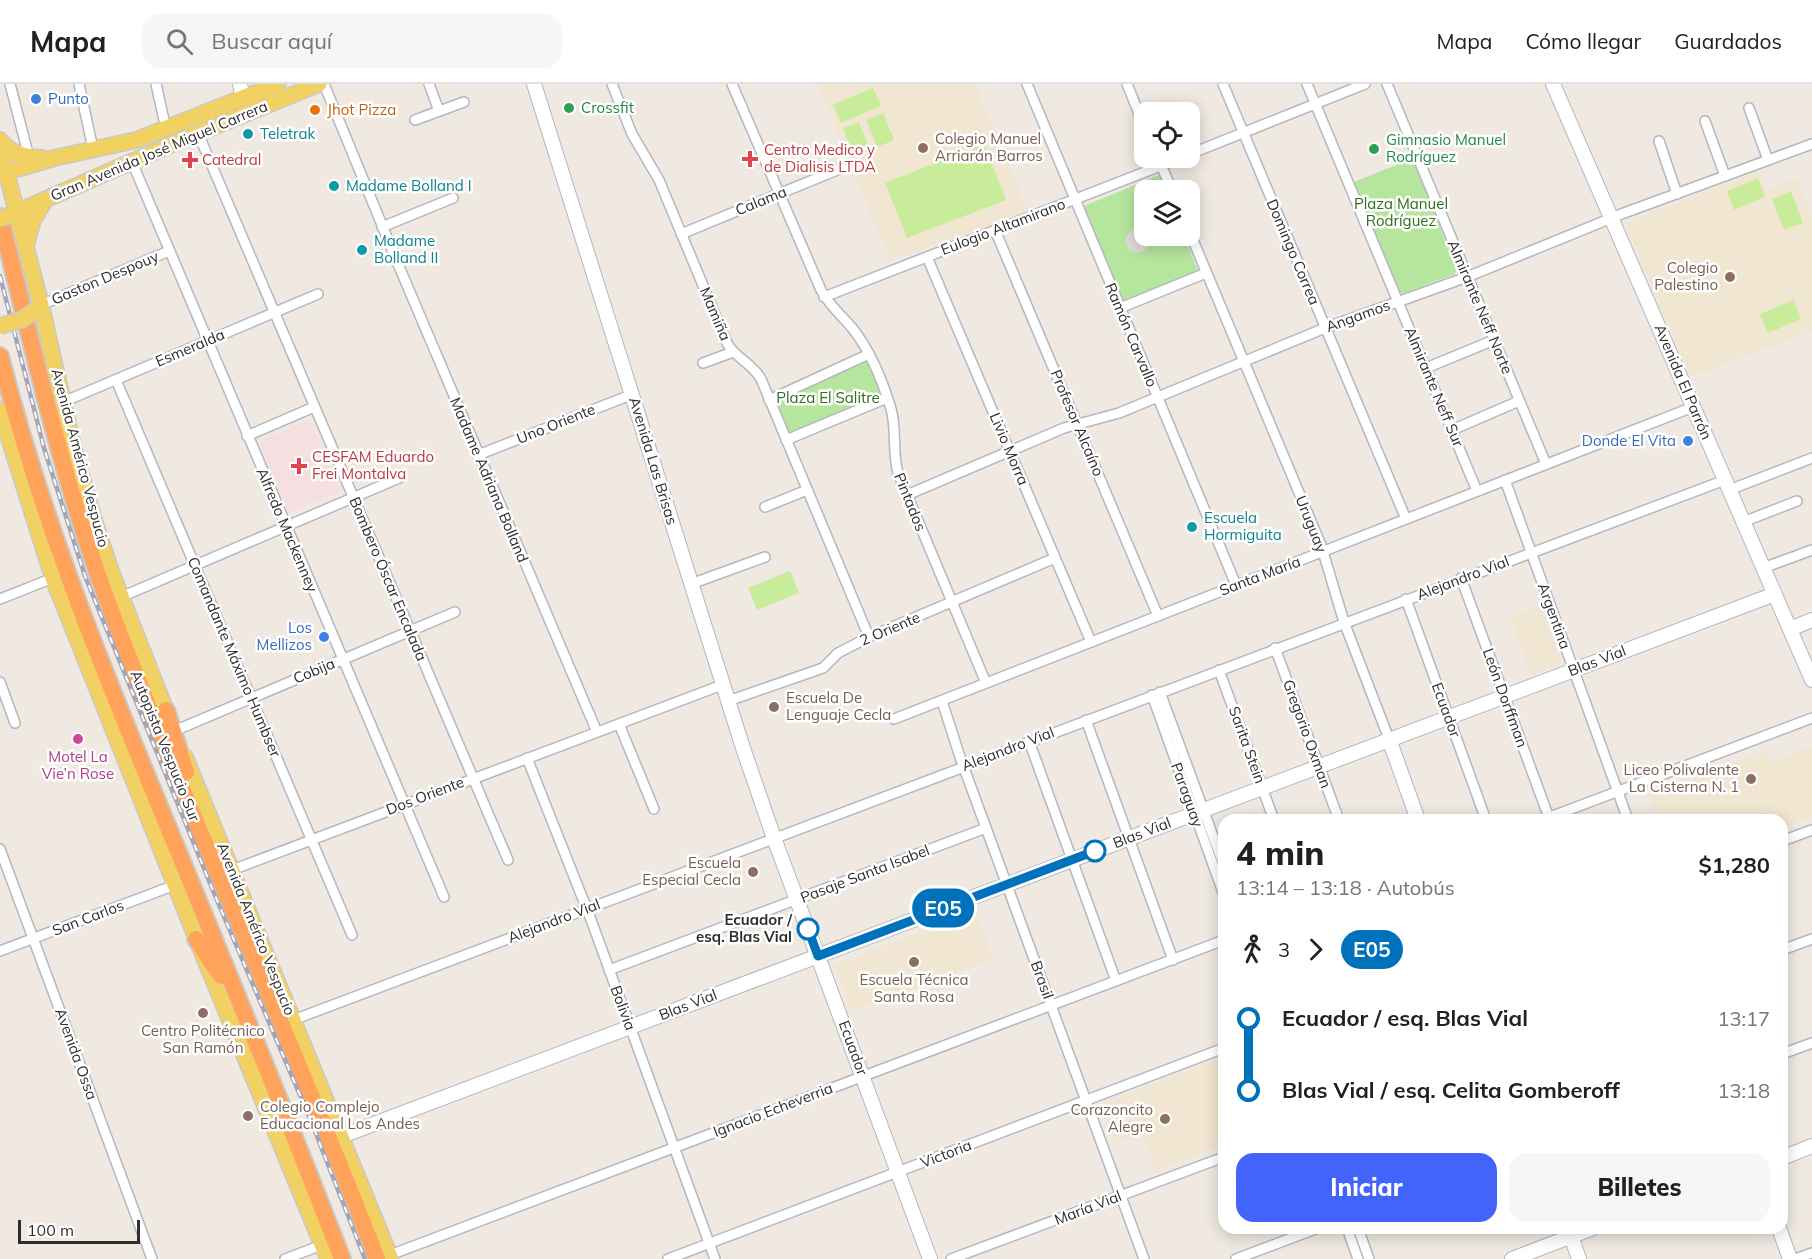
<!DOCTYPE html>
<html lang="es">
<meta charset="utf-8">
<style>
:root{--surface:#fff;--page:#f6f6f6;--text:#202124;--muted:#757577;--line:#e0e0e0;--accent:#4264fb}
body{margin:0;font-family:Mulish,sans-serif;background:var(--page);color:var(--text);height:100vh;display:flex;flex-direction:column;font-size:22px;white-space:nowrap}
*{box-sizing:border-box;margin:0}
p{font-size:20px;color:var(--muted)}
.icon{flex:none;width:33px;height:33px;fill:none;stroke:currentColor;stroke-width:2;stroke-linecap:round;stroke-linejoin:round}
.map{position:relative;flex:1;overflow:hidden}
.sheet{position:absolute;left:1218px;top:730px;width:570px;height:420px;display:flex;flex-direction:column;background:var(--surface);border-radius:18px;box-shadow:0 3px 15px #0003}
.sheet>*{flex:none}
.badge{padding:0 12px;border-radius:20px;font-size:21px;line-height:39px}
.fabs{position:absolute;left:1134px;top:18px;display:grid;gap:12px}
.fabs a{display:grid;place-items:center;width:66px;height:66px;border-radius:12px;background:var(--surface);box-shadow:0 3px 15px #0003;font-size:30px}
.scale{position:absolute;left:18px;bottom:15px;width:122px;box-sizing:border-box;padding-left:6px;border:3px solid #2e2e2e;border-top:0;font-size:16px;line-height:21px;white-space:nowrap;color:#2e2e2e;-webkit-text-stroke:4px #fff;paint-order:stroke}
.map>.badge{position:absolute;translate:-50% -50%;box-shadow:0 0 0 3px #fff}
.legs{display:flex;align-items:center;gap:9px;height:66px;padding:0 18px;font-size:20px}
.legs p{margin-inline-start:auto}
.head{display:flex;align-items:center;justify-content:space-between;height:102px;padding:0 18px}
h1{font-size:33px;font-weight:800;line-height:45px}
.action{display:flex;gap:12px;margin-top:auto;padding:12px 18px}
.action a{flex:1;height:69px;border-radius:18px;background:var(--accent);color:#fff;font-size:24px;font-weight:800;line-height:69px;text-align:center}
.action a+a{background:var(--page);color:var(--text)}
ul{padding:0 18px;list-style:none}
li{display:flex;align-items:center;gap:21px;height:72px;font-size:22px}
li i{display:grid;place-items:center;width:9px;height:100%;margin:0 8px;background:currentColor}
li i::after{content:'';width:15px;height:15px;margin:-8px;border:4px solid;border-radius:50%;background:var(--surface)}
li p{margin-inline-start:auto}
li:first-child i{background:linear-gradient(#0000 50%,currentColor 0)}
li:last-child i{background:linear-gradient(currentColor 50%,#0000 0)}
header{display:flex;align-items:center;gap:36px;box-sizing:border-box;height:84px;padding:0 30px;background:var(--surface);border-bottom:2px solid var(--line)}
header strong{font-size:28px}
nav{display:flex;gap:33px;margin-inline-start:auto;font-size:21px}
.search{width:420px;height:54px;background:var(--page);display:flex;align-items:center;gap:15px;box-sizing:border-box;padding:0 21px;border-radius:18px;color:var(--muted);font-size:22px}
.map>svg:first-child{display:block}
.education{fill:#f0e6d1}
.medical{fill:#f5dfe0}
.green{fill:#b6e59e}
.pitch{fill:#c9ec9a}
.plaza{fill:#dfdcd8}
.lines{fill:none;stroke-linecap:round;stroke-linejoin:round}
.street-casing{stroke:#b4b7c1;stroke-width:12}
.secondary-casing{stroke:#b4b7c1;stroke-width:16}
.primary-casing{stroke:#c9c9c9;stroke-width:18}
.highway-casing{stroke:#c9c9c9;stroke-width:20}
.street{stroke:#fff;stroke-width:9}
.secondary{stroke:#fff;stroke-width:14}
.primary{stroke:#f2d163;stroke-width:15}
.highway{stroke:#ffa35c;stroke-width:16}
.rail-casing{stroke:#a3a6b8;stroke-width:4.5}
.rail{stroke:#fff;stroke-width:2;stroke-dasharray:7;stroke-linecap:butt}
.primary-bridge-casing{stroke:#c9c9c9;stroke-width:18;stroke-linecap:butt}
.primary-bridge{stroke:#f2d163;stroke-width:15}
.line-1-casing{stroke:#fff;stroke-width:14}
.line-1{stroke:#0072bc;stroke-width:9}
.shop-dot{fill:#3f7fe0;stroke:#fff;stroke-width:2}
.leisure-dot{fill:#2e9e5b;stroke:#fff;stroke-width:2}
.food-dot{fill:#e8710a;stroke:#fff;stroke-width:2}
.culture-dot{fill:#0f9aa8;stroke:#fff;stroke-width:2}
.education-dot{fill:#8d6e63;stroke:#fff;stroke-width:2}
.health-dot{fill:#e0444e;stroke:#fff;stroke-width:2}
.hotel-dot{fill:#d1479c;stroke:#fff;stroke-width:2}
.stop-1-dot{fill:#fff;stroke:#0072bc;stroke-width:3}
.labels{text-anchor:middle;stroke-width:5;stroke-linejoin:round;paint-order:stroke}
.shop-label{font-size:15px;fill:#366cbe;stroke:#fff;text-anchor:end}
.leisure-label{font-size:15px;fill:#27864d;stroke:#fff;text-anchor:start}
.food-label{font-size:15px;fill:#c56008;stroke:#fff;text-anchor:start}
.culture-label{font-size:15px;fill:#0d838f;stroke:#fff;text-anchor:start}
.education-label{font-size:15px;fill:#785e54;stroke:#fff;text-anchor:end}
.health-label{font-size:15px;fill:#be3a42;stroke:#fff;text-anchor:start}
.street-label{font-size:15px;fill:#2e2e2e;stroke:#fff}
.park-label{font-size:15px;fill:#2c6e1b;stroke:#fff}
.hotel-label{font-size:15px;fill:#b23c85;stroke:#fff}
.stop-label{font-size:15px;font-weight:bold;fill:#2e2e2e;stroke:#fff;text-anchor:end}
</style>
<header>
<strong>Mapa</strong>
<div class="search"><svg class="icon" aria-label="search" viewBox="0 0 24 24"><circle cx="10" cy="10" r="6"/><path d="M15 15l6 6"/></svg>Buscar aquí</div>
<nav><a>Mapa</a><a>Cómo llegar</a><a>Guardados</a></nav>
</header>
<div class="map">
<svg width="1812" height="1175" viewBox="0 0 1812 1175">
<rect width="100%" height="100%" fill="#efe9e1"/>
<!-- education -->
<g class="education">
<polygon points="818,0 975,0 1028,128 890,177"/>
<polygon points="1758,87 1766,106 1797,94 1812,133 1812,247 1690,293 1625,139"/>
<polygon points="1540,522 1561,579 1531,590 1510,533"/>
<polygon points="1812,662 1812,732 1782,744 1782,736 1658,736 1649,712 1766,666 1771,679"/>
<polygon points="976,827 994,875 851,928 834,881"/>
<polygon points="1224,973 1224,1061 1156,1087 1142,1049 1116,1059 1101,1020"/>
</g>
<!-- medical -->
<polygon class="medical" points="310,336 340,407 289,429 259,357"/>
<!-- green -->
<g class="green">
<polygon points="1414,74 1456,185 1455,190 1404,209 1400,208 1354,98"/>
<polygon points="1159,91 1165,106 1144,106 1144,152 1184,152 1199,189 1124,219 1084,122"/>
<polygon points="866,276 882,313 791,352 775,316"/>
</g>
<!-- pitch -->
<g class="pitch">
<polygon points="873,4 881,22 841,39 833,21"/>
<polygon points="883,29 894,56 877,63 866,36"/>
<polygon points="859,38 870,66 854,73 843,44"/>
<polygon points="984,60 1006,116 907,154 885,99"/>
<polygon points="1758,94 1765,113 1734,126 1727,107"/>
<polygon points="1791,107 1803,139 1784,146 1772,115"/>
<polygon points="1794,216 1801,235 1768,249 1760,230"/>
<polygon points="790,487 799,509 757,526 748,504"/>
</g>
<!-- plaza -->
<polygon class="plaza" points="1134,145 1142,145 1144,147 1144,152 1149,153 1148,163 1140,169 1130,167 1126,160 1126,152"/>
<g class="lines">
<defs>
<g id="street">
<polyline points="10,0 29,73"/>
<polyline points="79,0 93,65"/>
<polyline points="156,0 166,45"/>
<polyline points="324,0 398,180 597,648"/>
<polyline points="429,0 439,27"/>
<path d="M612,0L632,50L659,96L727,259C735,274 752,279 761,295L869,553"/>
<path d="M732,0L821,206C829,221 842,232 853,245C870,267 883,298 891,325C897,346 892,368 898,389L986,599"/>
<polyline points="1027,0 1236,501"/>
<polyline points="1127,0 1144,42"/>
<polyline points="1223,0 1406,435"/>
<polyline points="1307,0 1477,407"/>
<polyline points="1387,0 1546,380"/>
<polyline points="1749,24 1768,76"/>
<polyline points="415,36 464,18"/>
<polyline points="1705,37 1725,92"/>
<polyline points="198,49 508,776"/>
<polyline points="1659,57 1677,110"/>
<polyline points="1190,70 1365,0"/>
<polyline points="1158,74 1172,106"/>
<polyline points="132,78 444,813"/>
<polyline points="382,143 453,114"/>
<polyline points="995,146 1158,532"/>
<polyline points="1190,149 1321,461 1344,538 1389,655"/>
<polyline points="681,150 842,84"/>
<polyline points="927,173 1091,558"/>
<polyline points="824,213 1181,74"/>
<polyline points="41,221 169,167"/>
<polyline points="1120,224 1206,189"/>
<polyline points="703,279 733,268"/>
<polyline points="1426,284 1494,256"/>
<polyline points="116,296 352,851"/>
<polyline points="769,316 869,270"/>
<polyline points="63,318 318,210"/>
<polyline points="1452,346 1519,317"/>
<polyline points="247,352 314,323"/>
<polyline points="786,356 887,314"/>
<polyline points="478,371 633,310"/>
<polyline points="1505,396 1628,736"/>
<polyline points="1729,406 1812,374"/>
<polyline points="907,411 1064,344 1119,329 1325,244 1467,193 1624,129 1812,60"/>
<polyline points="765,423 807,406"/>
<polyline points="1743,438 1797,417"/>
<polyline points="1763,484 1812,466"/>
<polyline points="1461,494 1549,734"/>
<polyline points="691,500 765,473"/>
<polyline points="121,513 399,394"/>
<polyline points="0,515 53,494"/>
<polyline points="1406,515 1486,736"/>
<polyline points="1275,564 1339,736"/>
<polyline points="1219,586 1274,736"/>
<polyline points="0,598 15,639"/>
<polyline points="1160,608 1224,782"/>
<polyline points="1152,611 1224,811"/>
<polyline points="728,617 823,584 838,569 869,553 1055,474"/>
<polyline points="942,617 960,673 1144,1175"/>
<polyline points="894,635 1693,323"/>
<polyline points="1086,636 1173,876"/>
<polyline points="619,640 654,725"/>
<polyline points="174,647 455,528"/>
<polyline points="1029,657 1116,897"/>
<polyline points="527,674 590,833 715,1175"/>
<polyline points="1542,736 1812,634"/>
<polyline points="1782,757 1812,746"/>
<polyline points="0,765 152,1175"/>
<polyline points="232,786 722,601"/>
<polyline points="1782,866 1812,855"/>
<polyline points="0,867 175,801"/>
<polyline points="609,886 986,744"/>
<polyline points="293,936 1725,396"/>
<polyline points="1782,970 1812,959"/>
<polyline points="1347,1144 1358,1175"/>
<polyline points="1358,1144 1369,1175"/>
<polyline points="390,1171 1224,856"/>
<polyline points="285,1175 322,1161"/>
<polyline points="668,1175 1224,964"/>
<polyline points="951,1175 1224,1073"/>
<polyline points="1236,1175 1318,1144"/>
<polyline points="1795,1175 1812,1169"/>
</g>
<g id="secondary">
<polyline points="240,0 243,14"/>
<polyline points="534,0 743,664 774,754 930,1175"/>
<polyline points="1553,0 1812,596"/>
<polyline points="1790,545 1812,536"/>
<polyline points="1389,655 1418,736"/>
<polyline points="342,1052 1775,510"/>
<polyline points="1782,1074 1812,1062"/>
<polyline points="1779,1144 1790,1175"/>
<polyline points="1569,1146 1579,1175"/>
<polyline points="1512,1175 1593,1144"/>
</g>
<g id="primary">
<path d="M0,56C11,70 25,73 42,74"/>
<polyline points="0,64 41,221 73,362 93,433 111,487 170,637"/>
<polyline points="0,90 54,74 136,56 278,0"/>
<polyline points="10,131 186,54 319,0"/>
<polyline points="26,161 33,136 46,115"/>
<polyline points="0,326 53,494 201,866 328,1175"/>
<polyline points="185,673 391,1175"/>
</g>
<g id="highway">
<path d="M0,133C30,252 57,372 97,488C120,553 146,617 172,680C240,846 313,1008 377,1175"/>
<path d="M0,272C43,442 110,604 177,765C233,901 289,1038 342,1175"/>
<polyline points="166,626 186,688"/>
<polyline points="196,855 221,892"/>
</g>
</defs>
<!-- street casing -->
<use href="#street" class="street-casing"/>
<!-- secondary casing -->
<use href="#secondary" class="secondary-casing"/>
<!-- primary casing -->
<use href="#primary" class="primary-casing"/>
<!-- highway casing -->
<use href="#highway" class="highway-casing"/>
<!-- street -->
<use href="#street" class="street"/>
<!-- secondary -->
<use href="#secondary" class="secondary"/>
<!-- primary -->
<use href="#primary" class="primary"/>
<!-- highway -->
<use href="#highway" class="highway"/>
<defs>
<polyline id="rail" points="0,192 44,364 85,492 214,809 311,1037 365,1175"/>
</defs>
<!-- rail casing -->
<use href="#rail" class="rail-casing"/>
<!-- rail -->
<use href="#rail" class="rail"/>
<defs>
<g id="primary-bridge">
<polyline points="0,135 10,131"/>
<polyline points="0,242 21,236 34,227"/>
</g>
</defs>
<!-- primary-bridge casing -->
<use href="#primary-bridge" class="primary-bridge-casing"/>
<!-- primary-bridge -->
<use href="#primary-bridge" class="primary-bridge"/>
</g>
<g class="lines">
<defs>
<polyline id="line-1" points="808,845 818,872 1095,767"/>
</defs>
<!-- line-1 casing -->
<use href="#line-1" class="line-1-casing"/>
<!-- line-1 -->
<use href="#line-1" class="line-1"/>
</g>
<!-- markers -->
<g class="shop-dot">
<circle cx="36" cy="15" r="6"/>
<circle cx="1688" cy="357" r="6"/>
<circle cx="324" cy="553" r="6"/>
</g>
<g class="leisure-dot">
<circle cx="569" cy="24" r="6"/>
<circle cx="1374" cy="65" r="6"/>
</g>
<circle class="food-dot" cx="315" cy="26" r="6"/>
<g class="culture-dot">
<circle cx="248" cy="50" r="6"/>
<circle cx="334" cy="102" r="6"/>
<circle cx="362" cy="166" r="6"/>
<circle cx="1192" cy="443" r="6"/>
</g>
<g class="education-dot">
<circle cx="923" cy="64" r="6"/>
<circle cx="1730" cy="193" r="6"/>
<circle cx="774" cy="623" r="6"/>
<circle cx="1751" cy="695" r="6"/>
<circle cx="753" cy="788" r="6"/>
<circle cx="914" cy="878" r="6"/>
<circle cx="203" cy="929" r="6"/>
<circle cx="248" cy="1032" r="6"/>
<circle cx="1165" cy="1035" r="6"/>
</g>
<g class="health-dot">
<path d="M747 66h6v6h6v6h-6v6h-6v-6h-6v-6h6z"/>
<path d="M187 67h6v6h6v6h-6v6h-6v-6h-6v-6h6z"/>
<path d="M296 373h6v6h6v6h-6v6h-6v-6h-6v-6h6z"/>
</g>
<circle class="hotel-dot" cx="78" cy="655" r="6"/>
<g class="stop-1-dot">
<circle cx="1095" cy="767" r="10"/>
<circle cx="808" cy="845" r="10"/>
</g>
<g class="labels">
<!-- shop labels -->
<g class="shop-label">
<text x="48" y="20" text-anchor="start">Punto</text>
<text x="1676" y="362">Donde El Vita</text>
<text x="312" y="549">Los<tspan x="312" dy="17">Mellizos</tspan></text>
</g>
<!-- leisure labels -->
<g class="leisure-label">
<text x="581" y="29">Crossfit</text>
<text x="1386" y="61">Gimnasio Manuel<tspan x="1386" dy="17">Rodríguez</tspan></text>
</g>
<!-- food labels -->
<g class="food-label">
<text x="327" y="31">Jhot Pizza</text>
</g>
<!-- culture labels -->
<g class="culture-label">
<text x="260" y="55">Teletrak</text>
<text x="346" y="107">Madame Bolland I</text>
<text x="374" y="162">Madame<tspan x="374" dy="17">Bolland II</tspan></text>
<text x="1204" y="439">Escuela<tspan x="1204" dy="17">Hormiguita</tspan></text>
</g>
<!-- education labels -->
<g class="education-label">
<text x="935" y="60" text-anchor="start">Colegio Manuel<tspan x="935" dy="17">Arriarán Barros</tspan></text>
<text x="1718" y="189">Colegio<tspan x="1718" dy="17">Palestino</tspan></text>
<text x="786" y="619" text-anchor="start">Escuela De<tspan x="786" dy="17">Lenguaje Cecla</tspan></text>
<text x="1739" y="691">Liceo Polivalente<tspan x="1739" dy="17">La Cisterna N. 1</tspan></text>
<text x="741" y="784">Escuela<tspan x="741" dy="17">Especial Cecla</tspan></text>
<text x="914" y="901" text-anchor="middle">Escuela Técnica<tspan x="914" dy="17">Santa Rosa</tspan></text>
<text x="203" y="952" text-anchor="middle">Centro Politécnico<tspan x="203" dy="17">San Ramón</tspan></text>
<text x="260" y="1028" text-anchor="start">Colegio Complejo<tspan x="260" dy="17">Educacional Los Andes</tspan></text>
<text x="1153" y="1031">Corazoncito<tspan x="1153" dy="17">Alegre</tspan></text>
</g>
<!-- health labels -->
<g class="health-label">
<text x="764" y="71">Centro Medico y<tspan x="764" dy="17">de Dialisis LTDA</tspan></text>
<text x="202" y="81">Catedral</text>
<text x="312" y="378">CESFAM Eduardo<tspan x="312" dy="17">Frei Montalva</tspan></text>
</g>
<!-- street labels -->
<g class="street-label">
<text transform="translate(159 67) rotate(-23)" y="5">Gran Avenida José Miguel Carrera</text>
<text transform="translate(761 117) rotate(-22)" y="5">Calama</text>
<text transform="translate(1003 143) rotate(-21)" y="5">Eulogio Altamirano</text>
<text transform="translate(1293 168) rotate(67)" y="5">Domingo Correa</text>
<text transform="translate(105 194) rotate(-23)" y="5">Gaston Despouy</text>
<text transform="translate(1480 223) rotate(67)" y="5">Almirante Neff Norte</text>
<text transform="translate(715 230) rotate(67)" y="5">Mamiña</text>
<text transform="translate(1358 232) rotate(-20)" y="5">Angamos</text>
<text transform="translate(1131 251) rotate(67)" y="5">Ramón Carvallo</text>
<text transform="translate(190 264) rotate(-23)" y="5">Esmeralda</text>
<text transform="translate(1683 298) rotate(67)" y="5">Avenida El Parrón</text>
<text transform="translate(1434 303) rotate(67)" y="5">Almirante Neff Sur</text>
<text transform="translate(1077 339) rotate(67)" y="5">Profesor Alcaíno</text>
<text transform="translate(556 340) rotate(-22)" y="5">Uno Oriente</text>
<text transform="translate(1009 365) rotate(67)" y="5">Livio Morra</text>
<text transform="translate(80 374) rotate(75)" y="5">Avenida Américo Vespucio</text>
<text transform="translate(653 377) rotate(73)" y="5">Avenida Las Brisas</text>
<text transform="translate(489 396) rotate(67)" y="5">Madame Adriana Bolland</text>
<text transform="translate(910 418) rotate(68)" y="5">Pintados</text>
<text transform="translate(1311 440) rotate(68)" y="5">Uruguay</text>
<text transform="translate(287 446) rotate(67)" y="5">Alfredo Mackenney</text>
<text transform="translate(1260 492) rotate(-21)" y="5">Santa María</text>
<text transform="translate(1463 494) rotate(-21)" y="5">Alejandro Vial</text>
<text transform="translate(388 495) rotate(67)" y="5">Bombero Óscar Encalada</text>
<text transform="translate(1554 532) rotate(70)" y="5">Argentina</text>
<text transform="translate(890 545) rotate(-23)" y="5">2 Oriente</text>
<text transform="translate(234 573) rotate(67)" y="5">Comandante Máximo Humbser</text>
<text transform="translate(1597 577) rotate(-21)" y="5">Blas Vial</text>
<text transform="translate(314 587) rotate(-23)" y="5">Cobija</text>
<text transform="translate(1505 614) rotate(70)" y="5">León Dorffman</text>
<text transform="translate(1446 626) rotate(70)" y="5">Ecuador</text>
<text transform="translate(1307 650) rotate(70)" y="5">Gregorio Oxman</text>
<text transform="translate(1247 661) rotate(70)" y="5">Sarita Stein</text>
<text transform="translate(165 662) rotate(68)" y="5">Autopista Vespucio Sur</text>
<text transform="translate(1008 665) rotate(-21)" y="5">Alejandro Vial</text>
<text transform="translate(1187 711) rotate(70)" y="5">Paraguay</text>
<text transform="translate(425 712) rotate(-21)" y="5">Dos Oriente</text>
<text transform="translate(1142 749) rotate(-21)" y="5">Blas Vial</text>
<text transform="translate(865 790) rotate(-21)" y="5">Pasaje Santa Isabel</text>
<text transform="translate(88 834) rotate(-21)" y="5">San Carlos</text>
<text transform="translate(554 837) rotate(-21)" y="5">Alejandro Vial</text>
<text transform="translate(256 845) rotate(68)" y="5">Avenida Américo Vespucio</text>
<text transform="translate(1042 896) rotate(70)" y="5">Brasil</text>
<text transform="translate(688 921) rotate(-21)" y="5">Blas Vial</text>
<text transform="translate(623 924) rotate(70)" y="5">Bolivia</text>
<text transform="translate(853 964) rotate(70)" y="5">Ecuador</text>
<text transform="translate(76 970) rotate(70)" y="5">Avenida Ossa</text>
<text transform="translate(773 1026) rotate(-21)" y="5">Ignacio Echeverria</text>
<text transform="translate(946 1070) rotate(-21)" y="5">Victoria</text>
<text transform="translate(1088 1124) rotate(-21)" y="5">María Vial</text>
</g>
<!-- park labels -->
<g class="park-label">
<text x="1401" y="125">Plaza Manuel<tspan x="1401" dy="17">Rodríguez</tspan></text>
<text x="828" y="319">Plaza El Salitre</text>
</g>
<!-- hotel labels -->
<g class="hotel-label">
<text x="78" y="678">Motel La<tspan x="78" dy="17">Vie’n Rose</tspan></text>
</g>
<!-- stop labels -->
<g class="stop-label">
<text x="792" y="841">Ecuador /<tspan x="792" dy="17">esq. Blas Vial</tspan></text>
</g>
</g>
</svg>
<div class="fabs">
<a><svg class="icon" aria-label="locate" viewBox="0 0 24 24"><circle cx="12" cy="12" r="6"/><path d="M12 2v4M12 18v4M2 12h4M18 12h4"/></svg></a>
<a><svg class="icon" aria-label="layers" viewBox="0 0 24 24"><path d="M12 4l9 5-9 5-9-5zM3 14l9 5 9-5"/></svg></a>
</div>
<div class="scale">100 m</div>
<b class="badge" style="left:943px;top:824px;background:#0072bc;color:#fff">E05</b>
<section class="sheet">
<div class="head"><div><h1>4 min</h1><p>13:14 – 13:18 · Autobús</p></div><b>$1,280</b></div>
<div class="legs"><svg class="icon" aria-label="walk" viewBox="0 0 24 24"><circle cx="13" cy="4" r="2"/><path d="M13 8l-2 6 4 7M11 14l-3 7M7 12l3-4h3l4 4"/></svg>3<svg class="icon" aria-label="forward" viewBox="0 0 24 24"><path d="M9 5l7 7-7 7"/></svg><b class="badge" style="background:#0072bc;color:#fff">E05</b></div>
<ul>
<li><i style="color:#0072bc"></i><b>Ecuador / esq. Blas Vial</b><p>13:17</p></li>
<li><i style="color:#0072bc"></i><b>Blas Vial / esq. Celita Gomberoff</b><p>13:18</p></li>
</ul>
<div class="action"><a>Iniciar</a><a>Billetes</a></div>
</section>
</div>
